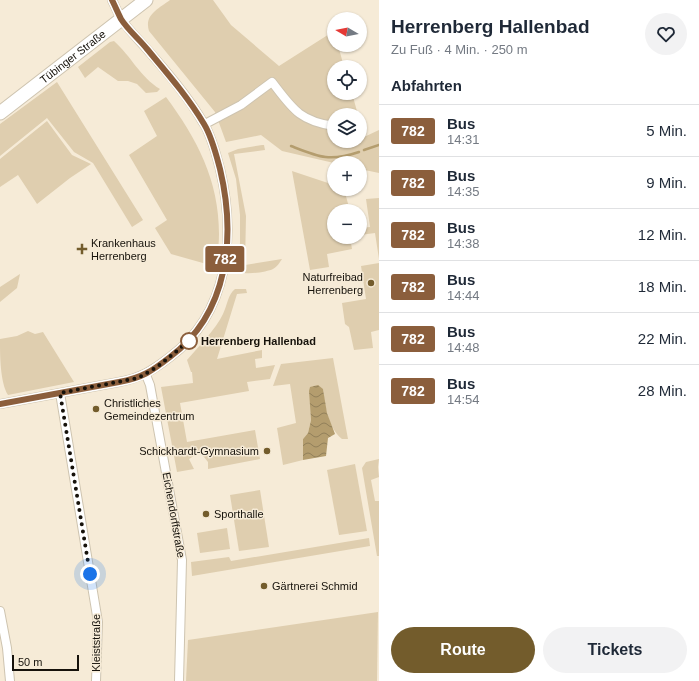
<!DOCTYPE html>
<html lang="de">
<meta charset="utf-8">
<style>
:root{--surface:#fff;--page:#f2f2f3;--text:#1f2937;--muted:#747a83;--line:#e0e1e3;--accent:#735c2c}
body{margin:0;font-family:Helvetica,sans-serif;background:var(--page);color:var(--text);height:100vh;display:flex;flex-direction:column;font-size:15px;white-space:nowrap}
*{box-sizing:border-box;margin:0}
p{font-size:13px;color:var(--muted)}
.icon{flex:none;width:22px;height:22px;fill:none;stroke:currentColor;stroke-width:2;stroke-linecap:round;stroke-linejoin:round}
.map{position:relative;flex:1;overflow:hidden}
.sheet{display:flex;flex-direction:column;background:var(--surface);width:320px}
.sheet>*{flex:none}
.badge{padding:0 8px;border-radius:3px;font-size:14px;line-height:26px}
.needle{width:26px;rotate:280deg}
.tools{position:absolute;left:327px;top:12px;display:grid;gap:8px}
.tools a{display:grid;place-items:center;width:40px;height:40px;border-radius:50%;background:var(--surface);box-shadow:0 1px 3px #0004;font-size:20px}
.scale{position:absolute;left:12px;bottom:10px;width:67px;box-sizing:border-box;padding-left:4px;border:2px solid #16120b;border-top:0;font-size:11px;line-height:14px;white-space:nowrap;color:#16120b;-webkit-text-stroke:3px #f6ebd7;paint-order:stroke}
.you{position:absolute;width:20px;height:20px;margin:-10px;border:3px solid #fff;border-radius:50%;background:#1a73e8;box-shadow:0 0 0 6px #1a73e833}
.map>.badge{position:absolute;translate:-50% -50%;box-shadow:0 0 0 2px #fff}
h2{padding:0 12px;font-size:15px;line-height:36px}
.round{display:grid;place-items:center;flex:none;width:42px;height:42px;border-radius:21px;background:var(--page)}
.overview{display:flex;align-items:center;justify-content:space-between;height:68px;padding:0 12px}
h1{font-size:19px;font-weight:800;line-height:30px}
.cta{display:flex;gap:8px;margin-top:auto;padding:8px 12px}
.cta a{flex:1;height:46px;border-radius:24px;background:var(--accent);color:#fff;font-size:16px;font-weight:800;line-height:46px;text-align:center}
.cta a+a{background:var(--page);color:var(--text)}
ul{padding:0;list-style:none}
li{display:flex;align-items:center;gap:12px;height:52px;padding:0 12px;border-top:1px solid var(--line)}
li div{flex:1}
li b{display:block;font-size:15px}
li em{font-style:normal}
li .badge{min-width:44px;font-weight:700;text-align:center}
main{display:flex;flex:1;min-height:0}
.map>svg:first-child{display:block}
.green{fill:#dfceaf}
.water{fill:url(#water-waves)}
.lines{fill:none;stroke-linecap:round;stroke-linejoin:round}
.stream{stroke:#b49d6e;stroke-width:2.5}
.street-casing{stroke:#cec4b0;stroke-width:10}
.primary-casing{stroke:#cec4b0;stroke-width:15}
.street{stroke:#fff;stroke-width:8}
.primary{stroke:#fff;stroke-width:13}
.line-casing{stroke:#fff;stroke-width:9}
.line{stroke:#8b5e3c;stroke-width:6}
.walk{stroke:#16120b;stroke-width:4;stroke-dasharray:0 7.2}
.poi-dot{fill:#735c2c;stroke:#f6ebd7;stroke-width:1.5}
.stop-dot{fill:#fff;stroke:#8b5e3c;stroke-width:2}
.labels{text-anchor:middle;stroke-width:3;stroke-linejoin:round;paint-order:stroke}
.street-label{font-size:11px;fill:#16120b;stroke:#f6ebd7}
.poi-label{font-size:11px;fill:#16120b;stroke:#f6ebd7;text-anchor:start}
.stop-label{font-size:11px;font-weight:bold;fill:#16120b;stroke:#f6ebd7;text-anchor:start}
</style>
<main>
<div class="map">
<svg width="379" height="681" viewBox="0 0 379 681">
<defs>
<pattern id="water-waves" width="16" height="10" patternUnits="userSpaceOnUse"><rect width="16" height="10" fill="#b49d6e"/><path d="M0 5q4-4 8 0t8 0" fill="none" stroke="#917f59"/></pattern>
</defs>
<rect width="100%" height="100%" fill="#f6ebd7"/>
<!-- green -->
<g class="green">
<path d="M170,0H213L231,25L279,66L334,31V45H338L344,67H334V93H352L358,115H334V141H360V122L364,137L379,130V173L360,169V163H334L282,151L261,135L226,142L215,112L149,31C144,15 158,9 170,0Z"/>
<path d="M114,41C131,56 140,77 160,89L157,92L146,93L137,84L128,81H118L98,67L85,78L78,67L110,42Z"/>
<polygon points="57,82 143,220 132,227 93,163 74,152 47,118 0,156 0,124"/>
<path d="M166,97C197,139 219,180 219,234C219,242 218,251 217,259L210,265L171,254L155,228L167,220L129,155L157,136L144,111Z"/>
<polygon points="47,121 72,155 91,164 70,178 37,204 18,175 0,187 0,159"/>
<path d="M262,145H264L265,150L234,154L246,216L245,265L282,259C280,262 277,267 273,269C267,272 247,275 240,272L237,264L240,243V215L236,179L228,153L238,149Z"/>
<polygon points="292,171 334,185 334,189 344,189 350,211 334,211 334,237 350,237 352,249 327,254 329,267 310,270"/>
<polygon points="379,198 379,259 375,233 360,235 360,228 370,227 366,199"/>
<polygon points="379,263 379,330 371,332 373,348 354,350 349,327 345,324 342,303 366,299 361,266"/>
<polygon points="20,274 17,288 0,302 0,287"/>
<path d="M235,289H246L247,293L237,294L217,359L262,350V358L255,359L256,368L275,365L270,379L247,382L249,391L180,403L187,442L255,430L260,459L208,469V462L200,452L189,459L194,469L177,472L161,387L193,383L192,372H191L187,360C198,347 216,329 223,314C227,306 228,294 235,289Z"/>
<path d="M28,331L35,334L43,332L74,382L8,395C0,382 0,355 0,339L17,336Z"/>
<path d="M333,358L348,439H342C328,427 325,407 323,389L310,387L311,420L308,433L303,439V460L283,465L277,428L296,423L290,384L273,386L281,364Z"/>
<polygon points="379,459 378,467 379,477 371,480 375,501 379,501 379,556 377,556 362,468 366,462"/>
<polygon points="355,464 367,531 339,535 327,470"/>
<polygon points="260,490 269,547 239,551 230,495"/>
<polygon points="227,528 230,549 200,553 197,533"/>
<polygon points="369,538 370,546 192,576 191,562 229,557 231,561"/>
<polygon points="378,612 377,681 186,681 188,640"/>
</g>
<!-- water -->
<polygon class="water" points="318,385 323,389 327,413 335,434 328,438 326,456 303,460 303,439 308,433 311,420 309,391 310,387"/>
<g class="lines">
<!-- stream -->
<g class="stream">
<path d="M291,146C319,157 329,162 359,152"/>
<polyline points="364,150 379,145"/>
</g>
<defs>
<g id="street">
<path d="M205,124L241,105L272,82C292,108 299,121 334,126"/>
<polyline points="146,375 150,385 182,560 179,681"/>
<polyline points="60,393 98,622 96,681"/>
<path d="M0,404L119,382C141,378 153,370 170,357C229,313 236,236 220,169C216,154 212,137 204,124C188,96 166,71 145,47C137,38 128,29 121,19C118,13 115,6 112,0"/>
<polyline points="0,611 7,648 10,681"/>
</g>
<g id="primary">
<path id="s1" d="M0,113L146,0"/>
</g>
</defs>
<!-- street casing -->
<use href="#street" class="street-casing"/>
<!-- primary casing -->
<use href="#primary" class="primary-casing"/>
<!-- street -->
<use href="#street" class="street"/>
<!-- primary -->
<use href="#primary" class="primary"/>
</g>
<g class="lines">
<defs>
<path id="line" d="M0,404L119,382C142,378 152,371 170,357C229,313 236,236 220,169C216,154 212,137 204,124C188,97 167,73 147,49C139,39 128,30 121,19C118,13 115,6 112,0"/>
</defs>
<!-- line casing -->
<use href="#line" class="line-casing"/>
<!-- line -->
<use href="#line" class="line"/>
<!-- walk -->
<polyline class="walk" points="90,574 60,393 138,378 157,367 189,341"/>
</g>
<!-- markers -->
<g class="poi-dot">
<path d="M80 243h4v4h4v4h-4v4h-4v-4h-4v-4h4z"/>
<circle cx="371" cy="283" r="4"/>
<circle cx="96" cy="409" r="4"/>
<circle cx="267" cy="451" r="4"/>
<circle cx="206" cy="514" r="4"/>
<circle cx="264" cy="586" r="4"/>
</g>
<circle class="stop-dot" cx="189" cy="341" r="8"/>
<g class="labels">
<!-- street labels -->
<g class="street-label">
<text dy="4" stroke="none"><textPath href="#s1" startOffset="92">Tübinger Straße</textPath></text>
<text transform="translate(174 515) rotate(80)" y="4">Eichendorffstraße</text>
<text transform="translate(96 643) rotate(-90)" y="4">Kleiststraße</text>
</g>
<!-- poi labels -->
<g class="poi-label">
<text x="91" y="247">Krankenhaus<tspan x="91" dy="13">Herrenberg</tspan></text>
<text x="363" y="281" text-anchor="end">Naturfreibad<tspan x="363" dy="13">Herrenberg</tspan></text>
<text x="104" y="407">Christliches<tspan x="104" dy="13">Gemeindezentrum</tspan></text>
<text x="259" y="455" text-anchor="end">Schickhardt-Gymnasium</text>
<text x="214" y="518">Sporthalle</text>
<text x="272" y="590">Gärtnerei Schmid</text>
</g>
<!-- stop labels -->
<g class="stop-label">
<text x="201" y="345">Herrenberg Hallenbad</text>
</g>
</g>
</svg>
<div class="tools">
<a><svg class="needle" viewBox="-14 -14 28 28"><path d="M0-13l5 13h-10z" fill="#e53935"/><path d="M0 13l5-13h-10z" fill="#747a83"/></svg></a>
<a><svg class="icon" aria-label="locate" viewBox="0 0 24 24"><circle cx="12" cy="12" r="6"/><path d="M12 2v4M12 18v4M2 12h4M18 12h4"/></svg></a>
<a><svg class="icon" aria-label="layers" viewBox="0 0 24 24"><path d="M12 4l9 5-9 5-9-5zM3 14l9 5 9-5"/></svg></a>
<a>+</a>
<a>−</a>
</div>
<div class="scale">50 m</div>
<div class="you" style="left:90px;top:574px"></div>
<b class="badge" style="left:225px;top:259px;background:#8b5e3c;color:#fff">782</b>
</div>
<section class="sheet">
<div class="overview"><div><h1>Herrenberg Hallenbad</h1><p>Zu Fuß · 4 Min. · 250 m</p></div><a class="round"><svg class="icon" aria-label="heart" viewBox="0 0 24 24"><path d="M12 20l-8-8c-3-5 5-10 8-4 3-6 11-1 8 4z"/></svg></a></div>
<h2>Abfahrten</h2>
<ul>
<li><span class="badge" style="background:#8b5e3c;color:#fff">782</span><div><b>Bus</b><p>14:31</p></div><em>5 Min.</em></li>
<li><span class="badge" style="background:#8b5e3c;color:#fff">782</span><div><b>Bus</b><p>14:35</p></div><em>9 Min.</em></li>
<li><span class="badge" style="background:#8b5e3c;color:#fff">782</span><div><b>Bus</b><p>14:38</p></div><em>12 Min.</em></li>
<li><span class="badge" style="background:#8b5e3c;color:#fff">782</span><div><b>Bus</b><p>14:44</p></div><em>18 Min.</em></li>
<li><span class="badge" style="background:#8b5e3c;color:#fff">782</span><div><b>Bus</b><p>14:48</p></div><em>22 Min.</em></li>
<li><span class="badge" style="background:#8b5e3c;color:#fff">782</span><div><b>Bus</b><p>14:54</p></div><em>28 Min.</em></li>
</ul>
<div class="cta"><a>Route</a><a>Tickets</a></div>
</section>
</main>
